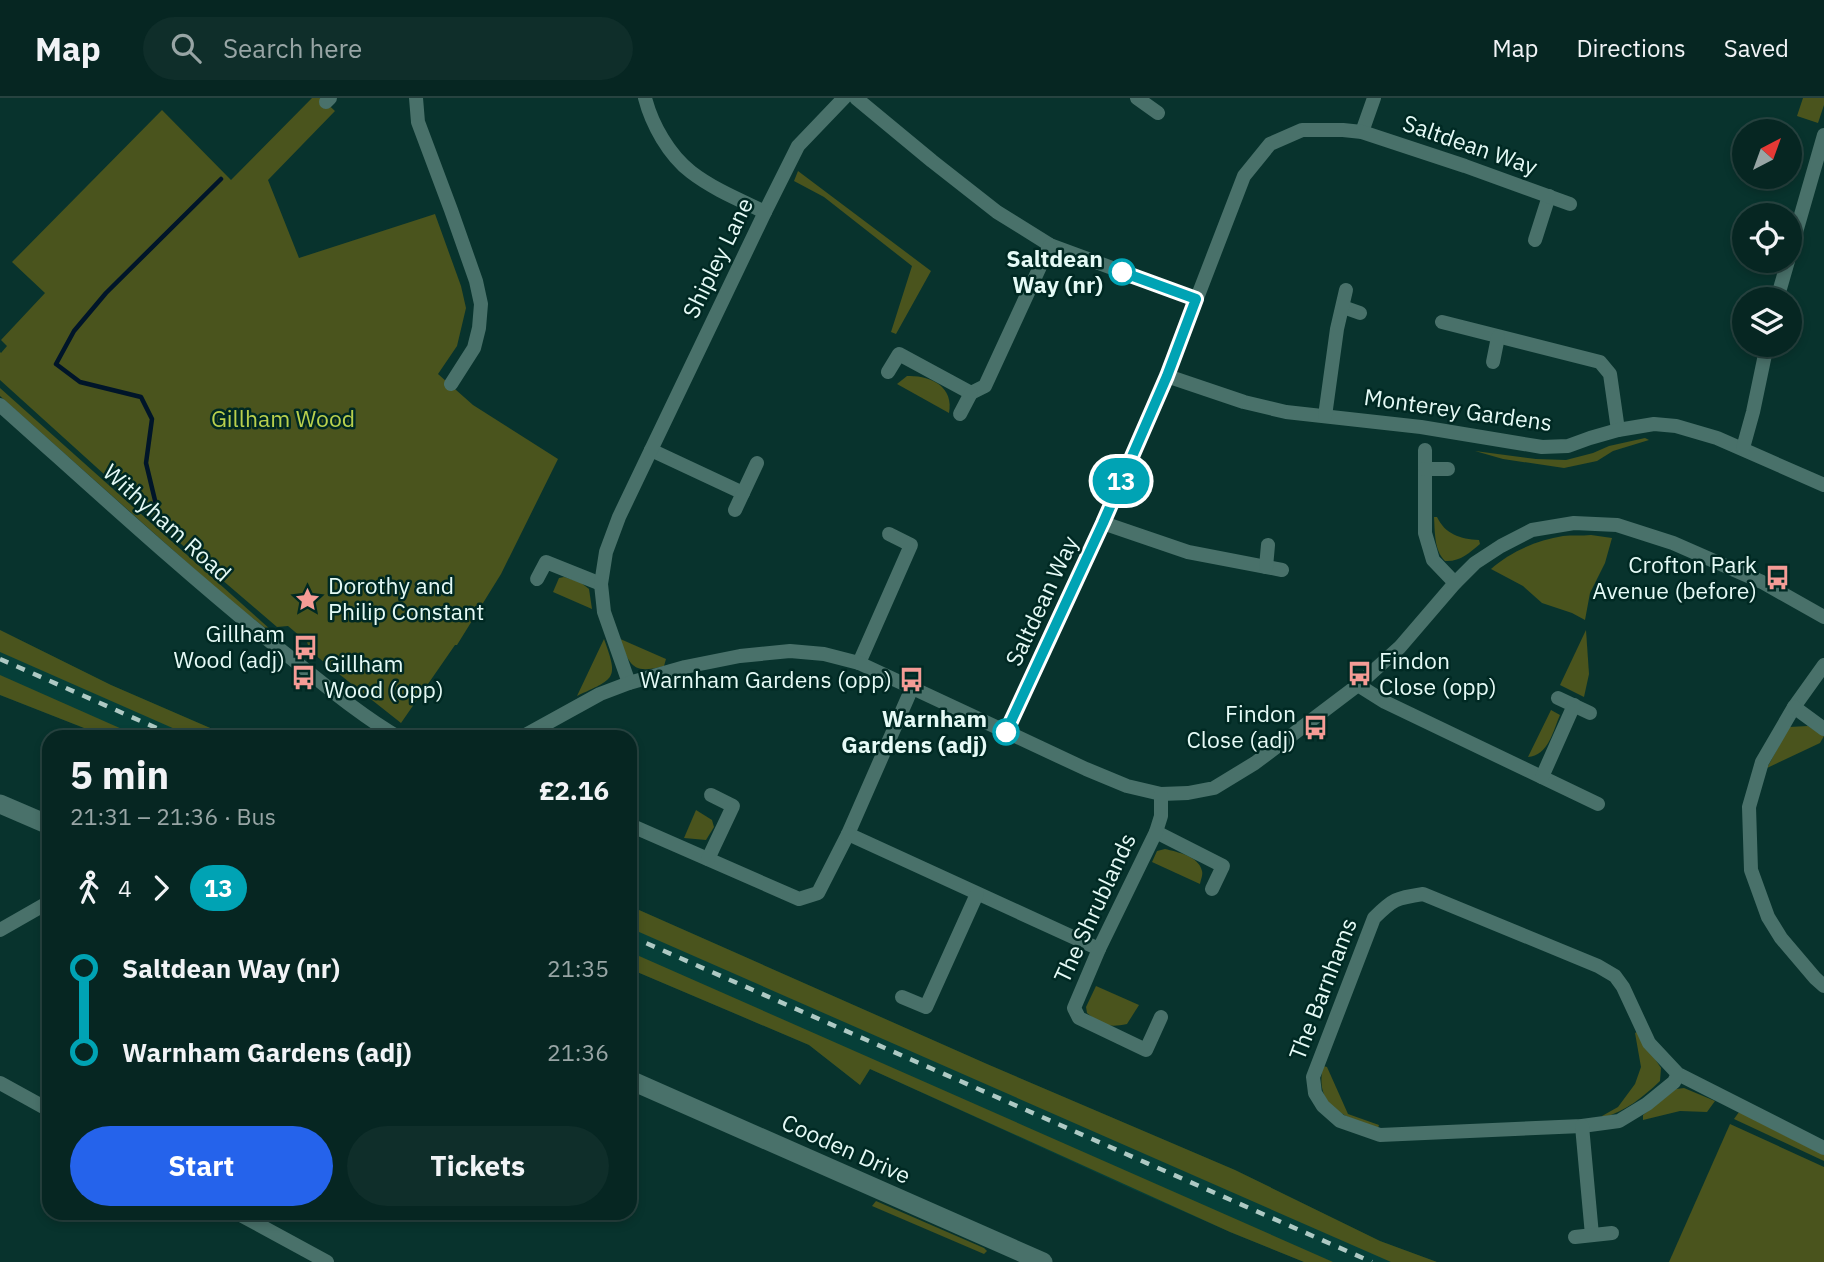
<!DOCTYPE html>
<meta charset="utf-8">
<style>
:root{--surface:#062622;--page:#0f2e2a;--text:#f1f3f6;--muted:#98a5a5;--line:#274340;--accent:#2563eb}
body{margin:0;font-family:"IBM Plex Sans",sans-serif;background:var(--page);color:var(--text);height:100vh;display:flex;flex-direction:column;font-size:26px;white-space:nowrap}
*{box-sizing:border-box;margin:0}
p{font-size:23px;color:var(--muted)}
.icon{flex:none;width:38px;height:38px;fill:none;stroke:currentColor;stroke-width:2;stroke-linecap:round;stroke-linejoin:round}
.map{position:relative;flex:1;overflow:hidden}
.side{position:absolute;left:42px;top:632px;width:595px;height:490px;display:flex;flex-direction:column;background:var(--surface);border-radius:21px;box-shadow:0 4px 10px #0003,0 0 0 2px var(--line)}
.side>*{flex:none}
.badge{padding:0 14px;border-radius:23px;font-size:24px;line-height:46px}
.needle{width:46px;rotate:41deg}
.buttons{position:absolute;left:1732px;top:21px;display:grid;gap:14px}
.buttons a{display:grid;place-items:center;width:70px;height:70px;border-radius:50%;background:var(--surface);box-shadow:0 4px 10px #0003,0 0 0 2px var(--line);font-size:35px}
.map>.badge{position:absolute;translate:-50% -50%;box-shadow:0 0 0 4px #fff}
.legs{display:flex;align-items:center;gap:10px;height:77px;padding:0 28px;font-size:23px}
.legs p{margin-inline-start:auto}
.headline{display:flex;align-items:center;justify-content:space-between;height:119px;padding:0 28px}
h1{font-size:38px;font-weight:800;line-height:52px}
.primary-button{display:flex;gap:14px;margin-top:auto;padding:14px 28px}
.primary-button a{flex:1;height:80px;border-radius:42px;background:var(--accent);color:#fff;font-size:28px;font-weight:800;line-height:80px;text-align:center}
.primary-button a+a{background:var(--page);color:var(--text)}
ul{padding:0 28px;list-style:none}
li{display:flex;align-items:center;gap:24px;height:84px;font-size:26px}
li i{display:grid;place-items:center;width:10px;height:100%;margin:0 9px;background:currentColor}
li i::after{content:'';width:18px;height:18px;margin:-9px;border:5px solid;border-radius:50%;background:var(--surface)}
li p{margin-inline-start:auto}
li:first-child i{background:linear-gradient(#0000 50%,currentColor 0)}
li:last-child i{background:linear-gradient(currentColor 50%,#0000 0)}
header{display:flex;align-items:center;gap:42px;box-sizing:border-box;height:98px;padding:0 35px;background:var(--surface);border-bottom:2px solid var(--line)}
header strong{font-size:33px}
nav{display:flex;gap:38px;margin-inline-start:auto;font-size:24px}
.search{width:490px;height:63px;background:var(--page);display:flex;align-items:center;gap:18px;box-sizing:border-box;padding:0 24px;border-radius:38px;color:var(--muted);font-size:26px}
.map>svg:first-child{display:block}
.built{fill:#063f38}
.green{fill:#4a541d}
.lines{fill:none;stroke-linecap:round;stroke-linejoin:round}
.stream{stroke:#001529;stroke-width:4.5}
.minor{stroke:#49716a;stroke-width:14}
.secondary{stroke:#49716a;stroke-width:19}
.rail{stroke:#aec9c4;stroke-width:4.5;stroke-dasharray:9 9;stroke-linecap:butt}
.line-1-casing{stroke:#fff;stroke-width:16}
.line-1{stroke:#00a3b4;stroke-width:10}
.stop-1-dot{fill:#fff;stroke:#00a3b4;stroke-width:3.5}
.labels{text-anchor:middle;stroke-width:5;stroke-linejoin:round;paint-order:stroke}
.street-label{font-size:23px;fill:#e5faf6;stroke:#002923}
.stop-label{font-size:23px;font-weight:bold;fill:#e5faf6;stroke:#002923;text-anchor:end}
.park-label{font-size:23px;fill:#b9d04d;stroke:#002923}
.poi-label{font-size:23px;fill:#e5faf6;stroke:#002923;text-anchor:end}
</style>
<header>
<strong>Map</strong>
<div class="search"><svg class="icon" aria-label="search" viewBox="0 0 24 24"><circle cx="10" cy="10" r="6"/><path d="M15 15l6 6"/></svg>Search here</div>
<nav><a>Map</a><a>Directions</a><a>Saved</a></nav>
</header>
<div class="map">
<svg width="1824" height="1164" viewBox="0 0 1824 1164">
<rect width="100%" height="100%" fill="#08332d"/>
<!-- built -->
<g class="built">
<polygon points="0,532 111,587 231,639 107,639 0,597"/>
<polygon points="630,808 987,966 1235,1072 1380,1143 1437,1164 1304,1164 1230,1134 1134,1092 870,971 860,987 809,947 630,871"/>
</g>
<!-- green -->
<g class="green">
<polygon points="312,0 321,0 335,13 268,82 299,160 435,116 461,188 466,210 457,248 438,276 473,307 558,361 501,476 457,547 455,547 401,625 310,553 307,544 288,528 277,529 200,463 0,282 0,254 1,255 7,248 1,242 45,195 12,164 162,12 231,82"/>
<polygon points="1803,0 1824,0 1824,7 1818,25 1797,18"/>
<polygon points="798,73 931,173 896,236 891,234 912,168 824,99 794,83"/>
<path d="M907,278C930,277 954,288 949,315L897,286Z"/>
<polygon points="0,290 271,532 264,529 229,502 0,298"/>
<polygon points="1645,340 1649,342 1613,353 1597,363 1564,370 1503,361 1475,353 1536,361 1566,362 1593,355 1609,348"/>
<path d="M1434,419H1437C1445,436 1460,441 1479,442L1480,446C1469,455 1460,464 1445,463C1434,452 1435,434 1434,419Z"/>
<path d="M1591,437L1612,440L1605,465L1590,495L1585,522L1572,515L1542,505L1523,488L1491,471C1510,454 1537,442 1563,438C1572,437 1582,438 1591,437Z"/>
<polygon points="564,479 580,484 589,491 592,511 553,494 559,480"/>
<polygon points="0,532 111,587 231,639 193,639 0,554"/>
<polygon points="1586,532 1589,576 1584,599 1560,587"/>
<path d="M618,540L666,561L664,568C631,577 631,567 618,540Z"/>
<path d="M604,541C619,582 615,580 577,598Z"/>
<polygon points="0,577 140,639 107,639 0,597"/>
<path d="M1551,612L1560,617C1553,633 1548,658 1528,659Z"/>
<polygon points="1808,628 1824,638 1820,645 1767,670 1789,629"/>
<polygon points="696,712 712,722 714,729 706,742 684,740"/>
<path d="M1165,751C1177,754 1199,758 1202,773C1203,777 1201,781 1200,786L1152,764L1157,753Z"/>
<polygon points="630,808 987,966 1235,1072 1380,1143 1437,1164 1391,1164 630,830"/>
<polygon points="630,854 1333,1164 1304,1164 1230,1134 870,971 860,987 809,947 630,871"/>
<path d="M1096,888L1139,907L1127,926C1108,930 1102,927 1087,915L1086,909Z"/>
<path d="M1637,934L1661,970L1660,983C1642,1000 1627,1012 1603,1020L1602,1018L1618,1009L1635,986L1641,969L1635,935Z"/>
<path d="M1323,968L1327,969L1348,1016L1379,1027L1378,1030C1345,1019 1314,1010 1323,968Z"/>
<polygon points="1684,990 1715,1003 1707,1014 1680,1013 1643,1022 1643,1017 1676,991"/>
<polygon points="1739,1014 1824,1057 1824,1063 1734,1021"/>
<polygon points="1730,1026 1824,1069 1824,1164 1669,1164"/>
<polygon points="876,1103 984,1150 987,1153 984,1156 872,1108"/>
</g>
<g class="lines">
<!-- stream -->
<polyline class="stream" points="159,419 146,365 152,321 141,299 80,284 56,266 74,233 106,195 221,81"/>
<!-- minor -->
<g class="minor">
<polyline points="416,0 418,24 451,112 476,183 481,206 479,230 474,250 451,286"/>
<path d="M645,0C652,27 669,57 691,74C713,91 740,102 765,114"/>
<polyline points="856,0 932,63 997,114 1050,147 1196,201"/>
<polyline points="1137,0 1158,15"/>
<polyline points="326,4 330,0"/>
<polyline points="1362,34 1374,0"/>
<polyline points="1535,142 1549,98"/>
<polyline points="1790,155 1824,37"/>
<polyline points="1777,201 1788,163"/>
<polyline points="1343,209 1360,215"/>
<polyline points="1442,224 1600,264 1610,276 1618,332"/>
<polyline points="1493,264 1498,239"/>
<polyline points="888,274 899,256 971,295 985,288 1050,147"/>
<polyline points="1167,278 1244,304 1286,314 1421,329 1542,349 1568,348 1590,340 1618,332 1654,326 1676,328 1717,340 1824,387"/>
<path d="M0,307C93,390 185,475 282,553C319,582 358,616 398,639"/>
<polyline points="960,316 971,295"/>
<polyline points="1325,318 1337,231 1346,192"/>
<polyline points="1743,350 1753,314 1767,247"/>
<polyline points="651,352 743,395"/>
<polyline points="1425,352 1425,435 1433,462 1455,485"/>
<polyline points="1425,371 1448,371"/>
<polyline points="735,412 757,365"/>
<polyline points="1103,425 1188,454 1282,472"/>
<polyline points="1266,469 1268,447"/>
<polyline points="537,481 546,464 601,486"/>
<polyline points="859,565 911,447 889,436"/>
<polyline points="1824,567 1794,609 1762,664 1749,709 1751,772 1768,819 1781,840 1815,880 1824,888"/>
<polyline points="629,585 604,514 601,486 606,454 619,419 651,352 765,114 798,48 844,0"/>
<polyline points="1358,587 1385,604 1598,706"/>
<polyline points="1558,600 1590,615"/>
<polyline points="1794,609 1824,631"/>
<polyline points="1006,634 1103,425 1167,278 1244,78 1270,46 1302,32 1343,32 1362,34 1465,68 1570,106"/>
<polyline points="522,639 600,596 629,585 685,569 740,558 790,553 824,556 859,565 1086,671 1127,688 1161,696 1188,695 1214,690 1255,665 1358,587 1400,549 1455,485 1475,465 1501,448 1532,432 1574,425 1617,427 1673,445 1762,484 1824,519"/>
<polyline points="1542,679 1574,607"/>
<polyline points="630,727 799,801 818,795 848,736 912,590"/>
<polyline points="1156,734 1223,768 1212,791"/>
<polyline points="848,736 1099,851"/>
<polyline points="708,761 733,708 711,697"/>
<polyline points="0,832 49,804"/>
<polyline points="902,899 926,909 977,796"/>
<polyline points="1161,919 1146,952 1079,920 1074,910 1099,851 1156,734 1161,718 1161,696"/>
<path d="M1678,976L1674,984L1647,1006L1619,1023L1582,1028L1380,1037L1340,1023L1323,1008L1315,995L1313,979L1374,820C1393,801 1396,800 1423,796L1598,868L1615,878L1623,889L1649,945L1678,976L1824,1050"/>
<polyline points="0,985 49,1012"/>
<polyline points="1582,1028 1592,1137"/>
<polyline points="237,1115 327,1164"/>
<polyline points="1575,1139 1612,1135"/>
</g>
<!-- secondary -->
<g class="secondary">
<polyline points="0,706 49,727"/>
<polyline points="630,982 1043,1164"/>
</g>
<!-- rail -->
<g class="rail">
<polyline points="0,561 177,639"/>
<polyline points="630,838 1372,1164"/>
</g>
</g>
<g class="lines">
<defs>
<polyline id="line-1" points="1006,634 1103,425 1167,278 1196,201 1122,174"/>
</defs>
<!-- line-1 casing -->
<use href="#line-1" class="line-1-casing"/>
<!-- line-1 -->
<use href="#line-1" class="line-1"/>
</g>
<!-- icons -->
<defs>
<symbol id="bus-bare" viewBox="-9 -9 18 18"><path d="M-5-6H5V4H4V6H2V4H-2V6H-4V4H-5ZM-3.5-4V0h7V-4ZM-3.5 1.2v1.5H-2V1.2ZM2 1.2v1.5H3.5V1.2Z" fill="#f59c96" stroke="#002923" stroke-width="2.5" paint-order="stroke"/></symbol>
<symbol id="sight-bare" viewBox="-9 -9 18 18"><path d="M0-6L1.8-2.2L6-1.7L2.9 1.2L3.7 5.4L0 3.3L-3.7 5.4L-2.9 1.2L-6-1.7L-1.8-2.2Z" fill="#f59c96" stroke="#002923" stroke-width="2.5" paint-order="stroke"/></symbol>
</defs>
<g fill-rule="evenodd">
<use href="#bus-bare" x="1760" y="462" width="35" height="35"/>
<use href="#sight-bare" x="290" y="484" width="35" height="35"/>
<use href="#bus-bare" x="288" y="532" width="35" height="35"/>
<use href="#bus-bare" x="1342" y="558" width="35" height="35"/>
<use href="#bus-bare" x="286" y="562" width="35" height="35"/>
<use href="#bus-bare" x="894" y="564" width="35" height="35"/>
<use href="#bus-bare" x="1298" y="612" width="35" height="35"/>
</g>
<!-- markers -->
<g class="stop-1-dot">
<circle cx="1122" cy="174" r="12"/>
<circle cx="1006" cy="634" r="12"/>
</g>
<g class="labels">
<!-- street labels -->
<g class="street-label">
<text transform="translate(1470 47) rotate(19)" y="8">Saltdean Way</text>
<text transform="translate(718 160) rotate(-64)" y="8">Shipley Lane</text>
<text transform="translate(1458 312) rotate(8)" y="8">Monterey Gardens</text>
<text transform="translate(167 425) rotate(42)" y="8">Withyham Road</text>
<text transform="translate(1042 503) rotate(-65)" y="8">Saltdean Way</text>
<text transform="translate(1095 810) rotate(-65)" y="8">The Shrublands</text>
<text transform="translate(1323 891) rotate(-69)" y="8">The Barnhams</text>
<text transform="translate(846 1051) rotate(24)" y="8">Cooden Drive</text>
</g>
<!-- stop labels -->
<g class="stop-label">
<text x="1103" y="169">Saltdean<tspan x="1103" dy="26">Way (nr)</tspan></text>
<text x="987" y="629">Warnham<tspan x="987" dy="26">Gardens (adj)</tspan></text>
</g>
<!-- park labels -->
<g class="park-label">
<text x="283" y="329">Gillham Wood</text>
</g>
<!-- poi labels -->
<g class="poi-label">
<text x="1757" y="475">Crofton Park<tspan x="1757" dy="26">Avenue (before)</tspan></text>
<text x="328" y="496" text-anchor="start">Dorothy and<tspan x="328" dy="26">Philip Constant</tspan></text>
<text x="285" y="544">Gillham<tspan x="285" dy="26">Wood (adj)</tspan></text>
<text x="1379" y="571" text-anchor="start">Findon<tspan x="1379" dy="26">Close (opp)</tspan></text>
<text x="324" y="574" text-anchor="start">Gillham<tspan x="324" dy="26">Wood (opp)</tspan></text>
<text x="892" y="590">Warnham Gardens (opp)</text>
<text x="1296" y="624">Findon<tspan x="1296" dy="26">Close (adj)</tspan></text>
</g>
</g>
</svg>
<div class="buttons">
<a><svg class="needle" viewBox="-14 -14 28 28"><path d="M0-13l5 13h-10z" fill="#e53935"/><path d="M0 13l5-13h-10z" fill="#98a5a5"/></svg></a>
<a><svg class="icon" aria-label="locate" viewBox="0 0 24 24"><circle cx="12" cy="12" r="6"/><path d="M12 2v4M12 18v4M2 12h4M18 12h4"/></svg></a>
<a><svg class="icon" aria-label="layers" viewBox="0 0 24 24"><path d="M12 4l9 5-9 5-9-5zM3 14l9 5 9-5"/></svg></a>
</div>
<b class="badge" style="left:1121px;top:383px;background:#00a3b4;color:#fff">13</b>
<section class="side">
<div class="headline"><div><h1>5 min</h1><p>21:31 – 21:36 · Bus</p></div><b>£2.16</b></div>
<div class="legs"><svg class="icon" aria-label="walk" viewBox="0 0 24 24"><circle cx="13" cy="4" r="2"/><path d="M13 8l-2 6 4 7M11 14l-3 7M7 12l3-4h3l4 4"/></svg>4<svg class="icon" aria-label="forward" viewBox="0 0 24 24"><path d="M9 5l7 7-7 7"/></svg><b class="badge" style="background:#00a3b4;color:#fff">13</b></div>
<ul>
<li><i style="color:#00a3b4"></i><b>Saltdean Way (nr)</b><p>21:35</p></li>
<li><i style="color:#00a3b4"></i><b>Warnham Gardens (adj)</b><p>21:36</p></li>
</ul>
<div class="primary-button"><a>Start</a><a>Tickets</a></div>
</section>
</div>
